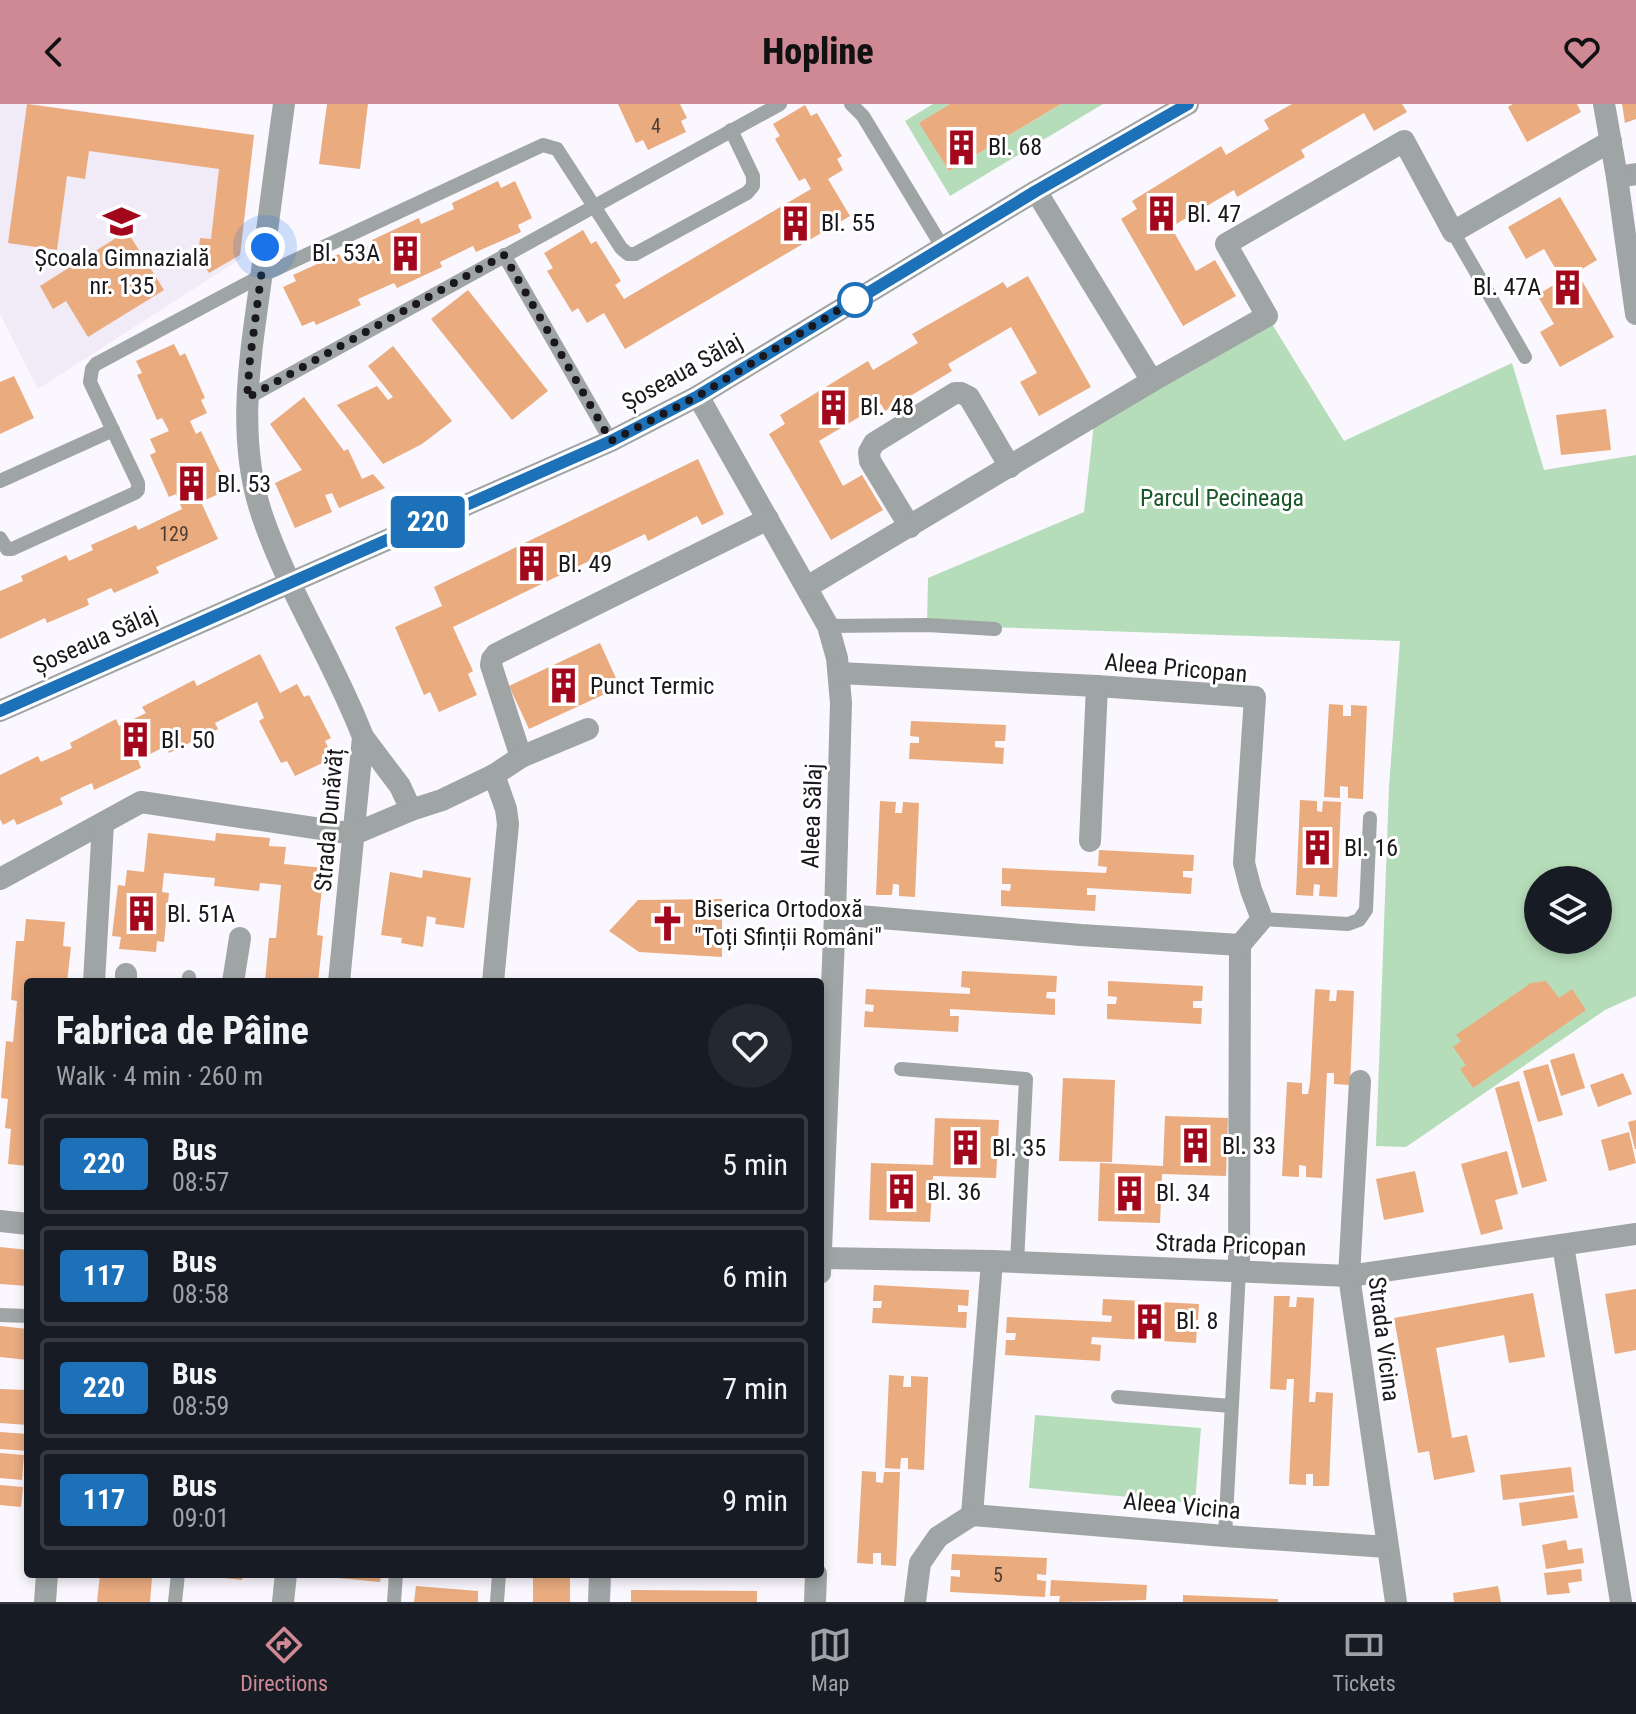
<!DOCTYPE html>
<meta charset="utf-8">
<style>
:root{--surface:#171b24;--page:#242831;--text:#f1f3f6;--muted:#9ea1a6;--line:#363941;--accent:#ce8994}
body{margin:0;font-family:"Roboto Condensed",sans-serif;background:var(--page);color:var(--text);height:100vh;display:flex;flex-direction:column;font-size:30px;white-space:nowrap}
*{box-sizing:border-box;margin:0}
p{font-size:26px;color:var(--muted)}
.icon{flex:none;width:44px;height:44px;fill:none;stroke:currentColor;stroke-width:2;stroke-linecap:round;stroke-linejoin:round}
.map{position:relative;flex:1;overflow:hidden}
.side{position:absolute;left:24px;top:874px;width:800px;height:600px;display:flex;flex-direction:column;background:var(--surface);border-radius:8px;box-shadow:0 4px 12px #0003}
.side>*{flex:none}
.badge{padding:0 16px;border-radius:6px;font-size:28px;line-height:52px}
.controls{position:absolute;left:1524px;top:762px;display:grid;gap:16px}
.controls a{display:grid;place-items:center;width:88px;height:88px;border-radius:50%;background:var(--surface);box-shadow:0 4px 12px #0003;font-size:40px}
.you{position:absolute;width:40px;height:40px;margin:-20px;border:6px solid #fff;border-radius:50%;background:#1a73e8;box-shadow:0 0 0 12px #1a73e833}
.map>.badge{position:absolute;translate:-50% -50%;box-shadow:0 0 0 4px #fff}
.round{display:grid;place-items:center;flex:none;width:84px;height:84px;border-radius:42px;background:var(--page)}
.summary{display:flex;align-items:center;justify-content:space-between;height:136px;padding:0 32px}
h1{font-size:38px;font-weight:800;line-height:60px}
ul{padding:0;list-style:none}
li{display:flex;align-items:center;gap:24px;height:100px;margin:0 16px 12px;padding:0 16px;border:4px solid var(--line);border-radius:8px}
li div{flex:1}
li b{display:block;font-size:30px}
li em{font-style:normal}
li .badge{min-width:88px;font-weight:700;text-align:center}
header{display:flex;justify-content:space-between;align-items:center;height:104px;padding:0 32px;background:var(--accent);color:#111;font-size:36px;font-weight:800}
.tabs{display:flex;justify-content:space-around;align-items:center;height:112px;border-top:2px solid var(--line);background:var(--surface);font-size:22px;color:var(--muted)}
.tabs a{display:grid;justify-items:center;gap:4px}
.tabs .on{color:var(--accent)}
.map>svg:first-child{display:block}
.built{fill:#f1ebf8}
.green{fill:#b6ddba;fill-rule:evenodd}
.building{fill:#eaab7f}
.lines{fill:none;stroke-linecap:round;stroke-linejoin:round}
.service{stroke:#9fa4a4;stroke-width:14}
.minor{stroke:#9fa4a4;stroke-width:22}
.tertiary{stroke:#9fa4a4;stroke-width:22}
.line-casing{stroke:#fff;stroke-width:18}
.line{stroke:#1d71b8;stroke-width:12}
.walk{stroke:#1a181c;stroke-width:8;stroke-dasharray:0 14.4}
.stop-dot{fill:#fff;stroke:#1d71b8;stroke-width:4}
.labels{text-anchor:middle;stroke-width:6;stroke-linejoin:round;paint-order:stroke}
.number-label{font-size:20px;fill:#4e3d35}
.poi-label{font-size:24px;fill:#1a181c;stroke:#fff;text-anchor:start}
.street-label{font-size:24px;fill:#1a181c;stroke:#fff}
.park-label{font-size:24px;fill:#195727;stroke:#fff}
</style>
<header><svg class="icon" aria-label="back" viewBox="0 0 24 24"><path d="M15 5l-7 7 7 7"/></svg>Hopline<svg class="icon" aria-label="heart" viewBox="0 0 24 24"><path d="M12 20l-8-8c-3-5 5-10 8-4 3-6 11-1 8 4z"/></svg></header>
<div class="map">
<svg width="1636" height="1498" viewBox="0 0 1636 1498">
<rect width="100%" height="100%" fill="#faf7fe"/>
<!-- built -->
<polygon class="built" points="0,0 35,0 254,31 240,155 38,285 0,210"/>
<!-- green -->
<g class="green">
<polygon points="933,0 950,0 920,19 949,67 1061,0 1103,0 950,92 905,17"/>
<path d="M1267,212L1344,337L1512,259L1544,366L1636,351V892L1605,906L1406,1043L1376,1042L1389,683L1400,537L927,521L928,474L1084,408L1095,311ZM1538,776H1598V836H1538Z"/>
<polygon points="1035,1311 1201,1324 1195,1399 1029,1384"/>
</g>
<!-- building -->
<g class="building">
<polygon points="27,0 254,31 240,151 209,169 198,152 200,134 211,135 219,65 89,47 85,75 67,72 57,146 8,139"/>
<polygon points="327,0 368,0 360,65 319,60"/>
<polygon points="618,0 680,0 687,14 681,17 686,28 648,46 643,36 636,39"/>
<polygon points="950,0 1061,0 949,67 919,19"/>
<polygon points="1292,0 1402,0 1407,8 1374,27 1364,9 1301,46 1305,53 1237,93 1234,86 1171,123 1196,167 1215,156 1236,192 1183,222 1121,115 1137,105 1132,97 1221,42 1226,51 1269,25 1264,16"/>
<polygon points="1513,0 1577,0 1581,8 1527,38 1508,3"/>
<polygon points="1622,0 1636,0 1636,15 1625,19"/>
<polygon points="805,1 811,12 817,9 842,52 837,55 843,66 828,75 850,112 625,245 604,209 587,219 578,204 572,208 547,167 553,164 544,149 583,126 591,140 596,137 621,177 615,181 624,195 811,85 805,74 799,77 775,35 780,32 773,20"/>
<polygon points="498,77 501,84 515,77 532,114 518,121 521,128 476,148 473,142 440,158 442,163 397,184 394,179 358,195 361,201 316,221 314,217 302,222 283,183 296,177 293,171 339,150 342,155 374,140 372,136 419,114 421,120 454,105 452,99"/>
<polygon points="1560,93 1597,156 1577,168 1614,233 1560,263 1540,228 1554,220 1537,191 1562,176 1544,145 1526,155 1508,123"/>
<polygon points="127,127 164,186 88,233 66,197 53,205 40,182"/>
<polygon points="1028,172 1091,283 1039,312 1020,278 1037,269 1011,223 948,260 952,267 885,307 881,300 819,337 843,382 862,371 883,406 831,436 769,330 785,320 780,311 868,257 873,266 918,239 912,230 1003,178 1007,184"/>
<polygon points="468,186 548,287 512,316 431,215"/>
<polygon points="174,240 180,252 185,249 205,294 201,296 207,309 190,317 196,330 201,327 221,369 216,372 223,388 201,398 218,435 156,463 159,469 114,489 111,484 87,495 89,501 47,519 45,514 0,535 0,487 23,477 21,472 66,451 69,457 93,446 91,441 136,421 138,426 182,405 176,390 169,393 150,351 156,348 150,335 169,327 162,314 157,316 137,271 142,269 136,257"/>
<polygon points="393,242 452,317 422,340 383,360 337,301 377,282 388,296 393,293 368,262"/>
<polygon points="14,272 34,314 0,330 0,278"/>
<polygon points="304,293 344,347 348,345 362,375 373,370 385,384 339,404 332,389 325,391 332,408 295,424 275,379 302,366 270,320"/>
<polygon points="1606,305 1611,346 1561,351 1556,311"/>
<polygon points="698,355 724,410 702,421 697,412 648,437 645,430 453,523 473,567 468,570 477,591 439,608 430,588 424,591 395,523 442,502 434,483"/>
<polygon points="600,539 620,583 529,625 509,582"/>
<polygon points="260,550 280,589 297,580 304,593 309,591 331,634 325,637 333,654 295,672 287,657 281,659 259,617 264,614 257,598 215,619 218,625 169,649 166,642 138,656 141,664 94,686 92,679 60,694 63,700 17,721 14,715 3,721 0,715 0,671 38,652 41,658 72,644 70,639 116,615 119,622 146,609 142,603 194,576 197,582"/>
<polygon points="1329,600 1343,601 1343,612 1351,612 1351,601 1367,602 1363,695 1348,694 1348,683 1340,682 1340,694 1324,693"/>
<polygon points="911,617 1006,621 1005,637 995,637 995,643 1004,644 1003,660 909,655 910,639 919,639 919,633 910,632"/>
<polygon points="1300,696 1317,697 1317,707 1322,708 1323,697 1341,698 1337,793 1319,792 1320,781 1314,780 1313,792 1296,791"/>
<polygon points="880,697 896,698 895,709 902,709 903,698 919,699 915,793 899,792 899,781 896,780 893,780 892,791 876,791"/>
<polygon points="148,729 215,737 216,729 270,734 269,742 286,743 284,760 324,764 317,831 323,832 318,878 265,877 269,834 276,834 281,781 260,779 259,787 214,782 215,774 164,769 162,788 169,789 164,838 157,837 156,848 119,845 121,833 112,832 118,781 125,782 127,766 144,768"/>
<polygon points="1099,746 1194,751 1193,767 1183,767 1183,773 1192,774 1191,790 1087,784 1087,791 1096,791 1095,807 1001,802 1001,786 1010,787 1011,780 1002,780 1002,764 1106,769 1107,763 1098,762"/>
<polygon points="423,766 471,774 464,824 435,820 436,814 427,812 423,843 401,839 402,834 381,831 390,768 422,774"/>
<polygon points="722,795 722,853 639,848 609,827 638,796"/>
<polygon points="26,815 65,818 63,842 71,843 67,878 28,878 28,1062 8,1060 11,1025 5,1024 8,995 1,994 6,937 13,938 17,897 11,896 16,837 24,837"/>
<polygon points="962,867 1057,872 1056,888 1047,888 1046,894 1055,895 1055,911 950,905 950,912 959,912 958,928 864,923 865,907 873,908 874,901 865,900 866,885 970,890 970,884 961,883"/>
<polygon points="1108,877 1203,882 1202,897 1193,897 1193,904 1202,904 1201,920 1107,915 1107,900 1116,900 1117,893 1108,892"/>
<polygon points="1546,877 1559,894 1572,885 1586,906 1473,984 1460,965 1466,961 1453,943 1461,937 1456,931 1531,879"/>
<polygon points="1315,885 1330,886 1329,897 1336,897 1337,886 1354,887 1350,981 1334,980 1334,969 1327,969 1322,1074 1306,1073 1306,1062 1299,1061 1299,1073 1282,1072 1287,978 1302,979 1302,990 1308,990 1310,979"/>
<polygon points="1574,949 1585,984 1561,992 1550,956"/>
<polygon points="1548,960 1563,1011 1538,1018 1523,967"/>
<polygon points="1623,969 1632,990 1598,1003 1590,981"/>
<polygon points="1063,974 1115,976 1112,1058 1059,1057"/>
<polygon points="1519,977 1547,1077 1522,1084 1495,984"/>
<polygon points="1165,1012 1228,1014 1226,1072 1162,1070 1160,1119 1098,1117 1100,1059 1163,1062"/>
<polygon points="935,1014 999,1016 996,1074 933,1072 930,1118 869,1116 871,1059 933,1061"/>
<polygon points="1636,1016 1636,1045 1635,1045 1628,1018"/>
<polygon points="1629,1028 1636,1059 1609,1067 1601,1036"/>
<polygon points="1507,1047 1518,1090 1495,1096 1503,1125 1481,1131 1461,1060"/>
<polygon points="1415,1067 1424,1108 1384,1116 1376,1075"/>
<polygon points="0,1143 28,1146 28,1182 0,1180"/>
<polygon points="874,1181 969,1186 968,1202 958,1201 958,1208 967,1208 966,1224 872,1219 873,1204 881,1204 882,1197 873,1197"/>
<polygon points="1636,1185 1636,1246 1615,1250 1605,1190"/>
<polygon points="1533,1189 1545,1253 1509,1259 1504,1231 1436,1244 1452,1334 1467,1331 1475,1368 1434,1376 1429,1347 1418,1349 1394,1214"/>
<polygon points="1274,1192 1290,1192 1289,1203 1296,1203 1297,1193 1314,1194 1309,1298 1315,1298 1316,1288 1333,1289 1329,1382 1313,1382 1313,1370 1306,1370 1306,1381 1289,1380 1294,1275 1287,1275 1286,1286 1270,1285"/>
<polygon points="1103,1195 1199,1200 1198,1216 1188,1216 1188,1222 1197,1223 1196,1239 1092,1233 1091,1240 1101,1241 1100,1257 1005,1251 1006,1236 1015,1236 1016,1229 1006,1229 1007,1213 1111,1218 1112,1212 1102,1211"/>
<polygon points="0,1222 28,1225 26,1237 28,1237 28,1256 0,1253"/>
<polygon points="889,1271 904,1272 903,1283 911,1283 911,1272 928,1273 924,1366 908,1365 908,1354 901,1354 900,1365 885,1364"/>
<polygon points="0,1285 28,1286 28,1321 0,1319"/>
<polygon points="0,1328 28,1330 28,1347 0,1345"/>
<polygon points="0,1349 24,1351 22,1376 0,1374"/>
<polygon points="1571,1363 1574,1388 1503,1396 1500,1371"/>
<polygon points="862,1367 876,1368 876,1378 883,1379 884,1368 900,1368 896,1462 881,1461 881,1449 873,1449 873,1460 857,1459"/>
<polygon points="0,1381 23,1383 21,1403 0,1401"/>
<polygon points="1574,1391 1578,1414 1522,1422 1519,1399"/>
<polygon points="1566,1436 1568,1446 1582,1444 1584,1459 1546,1465 1542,1441"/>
<polygon points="952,1450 1047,1454 1046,1471 1037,1470 1037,1476 1046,1477 1045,1493 950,1488 951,1472 960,1473 960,1466 951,1466"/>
<polygon points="1581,1465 1582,1477 1568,1479 1570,1489 1547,1491 1544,1469"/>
<polygon points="100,1470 152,1474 150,1498 97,1498"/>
<polygon points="207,1470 243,1470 242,1476 207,1472"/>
<polygon points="316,1470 381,1470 380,1478 316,1472"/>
<rect x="533" y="1470" width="37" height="28"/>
<polygon points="1051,1476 1147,1481 1146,1496 1059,1498 1060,1492 1050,1492"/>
<polygon points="416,1482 478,1487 478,1498 414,1498"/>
<polygon points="1498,1482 1501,1498 1454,1498 1453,1489"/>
<polygon points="631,1486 757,1487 757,1498 631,1498"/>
<polygon points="1183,1491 1278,1495 1278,1498 1183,1498"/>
</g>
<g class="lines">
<!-- service -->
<g class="service">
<polyline points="851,0 863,12 943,144"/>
<polyline points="1453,128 1525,253"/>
<polyline points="504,151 611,337"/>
<polyline points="247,294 780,0"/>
<polyline points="0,377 113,326"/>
<polyline points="0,434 7,445 12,445 135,389 138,386 138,379 90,278 92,265 96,260 261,172 543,41 557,45 621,144 628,150 635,150 747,89 753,82 753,72 731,26"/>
<polyline points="828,522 927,521 995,525"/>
<polyline points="1262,815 1348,820 1359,816 1366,806 1370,714"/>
<polyline points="189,878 189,873"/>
<polyline points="901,965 1026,975 1017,1159"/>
<polyline points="0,1211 28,1212"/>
<polyline points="1118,1293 1231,1302"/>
<polyline points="1225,1432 1239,1167"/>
<polyline points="175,1498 178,1470"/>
<polyline points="394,1498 396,1470"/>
<polyline points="497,1498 499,1470"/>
</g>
<!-- minor -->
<g class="minor">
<path d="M284,0C276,58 268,117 261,175C250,254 236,334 262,411C288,488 334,557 363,633L339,878"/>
<polyline points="1617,73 1636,70"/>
<polyline points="1036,87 1152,277"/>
<polyline points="698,292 828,522 837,554 841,599 835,810 820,1169"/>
<polyline points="910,423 870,357 869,348 874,339 955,289 961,289 969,293 1010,363"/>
<polyline points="807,483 1152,277 1267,212 1226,140 1404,37 1453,128 1611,37"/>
<polyline points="839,569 1097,582 1255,593 1244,759 1251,786 1262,815 1240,841 1239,1167"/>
<polyline points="363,633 400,682 411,706"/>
<polyline points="521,653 491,561 492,555 496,550 768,415"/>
<polyline points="494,671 521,653 588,625"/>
<polyline points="1090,737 1097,582"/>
<polyline points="0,775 141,698 354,730 411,706 442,696 494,671 506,705 508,720 493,878"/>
<polyline points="835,810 1081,831 1240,841"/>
<polyline points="94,878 103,719"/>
<polyline points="126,878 126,870"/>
<polyline points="233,878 240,834"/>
<polyline points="1360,977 1349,1172 1396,1498"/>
<polyline points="0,1117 28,1120"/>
<polyline points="1563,1141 1621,1498"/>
<polyline points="822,1154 992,1157 1349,1172 1636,1130"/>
<polyline points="972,1411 992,1157"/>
<polyline points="45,1498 47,1470"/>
<polyline points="283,1498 286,1470"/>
<polyline points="599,1498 600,1470"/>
<polyline points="815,1498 816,1470"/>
<polyline points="915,1498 920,1459 938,1433 972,1411 1225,1432 1387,1443"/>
</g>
<!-- tertiary -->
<g class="tertiary">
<polyline points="1604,0 1617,73 1636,210"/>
<polyline points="0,607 611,337 698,292 1036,87 1188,0"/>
</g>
</g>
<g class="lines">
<defs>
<polyline id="line" points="0,607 611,337 698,292 1036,87 1188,0"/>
</defs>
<!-- line casing -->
<use href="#line" class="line-casing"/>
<!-- line -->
<use href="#line" class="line"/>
<!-- walk -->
<polyline class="walk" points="265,143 250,255 247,294 504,151 611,337 698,292 855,196"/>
</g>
<!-- icons -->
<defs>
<symbol id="building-bare" viewBox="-9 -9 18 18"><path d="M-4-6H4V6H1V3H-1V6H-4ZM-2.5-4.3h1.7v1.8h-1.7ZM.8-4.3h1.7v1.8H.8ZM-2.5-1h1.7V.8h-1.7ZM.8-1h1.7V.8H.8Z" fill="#a3071c" stroke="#fff" stroke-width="2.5" paint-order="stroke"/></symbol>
<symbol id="school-bare" viewBox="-9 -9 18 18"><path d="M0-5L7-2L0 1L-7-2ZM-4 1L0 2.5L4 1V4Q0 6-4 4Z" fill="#a3071c" stroke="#fff" stroke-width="2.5" paint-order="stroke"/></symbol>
<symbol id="church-bare" viewBox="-9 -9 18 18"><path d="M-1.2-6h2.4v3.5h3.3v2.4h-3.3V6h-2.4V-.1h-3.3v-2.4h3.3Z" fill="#a3071c" stroke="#fff" stroke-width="2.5" paint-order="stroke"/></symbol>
</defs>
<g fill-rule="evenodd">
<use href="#building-bare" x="936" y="18" width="51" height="51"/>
<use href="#building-bare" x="1136" y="84" width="51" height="51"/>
<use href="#school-bare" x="96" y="92" width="51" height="51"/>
<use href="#building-bare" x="770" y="94" width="51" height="51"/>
<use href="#building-bare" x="380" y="124" width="51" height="51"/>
<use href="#building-bare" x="1542" y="158" width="51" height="51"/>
<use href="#building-bare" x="808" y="278" width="51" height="51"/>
<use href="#building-bare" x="166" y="354" width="51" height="51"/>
<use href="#building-bare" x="506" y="434" width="51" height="51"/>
<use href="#building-bare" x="538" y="556" width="51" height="51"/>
<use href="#building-bare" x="110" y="610" width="51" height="51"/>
<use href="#building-bare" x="1292" y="718" width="51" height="51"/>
<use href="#building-bare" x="116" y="784" width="51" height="51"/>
<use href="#church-bare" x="642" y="794" width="51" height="51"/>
<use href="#building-bare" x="1170" y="1016" width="51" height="51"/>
<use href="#building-bare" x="940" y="1018" width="51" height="51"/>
<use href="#building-bare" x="876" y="1062" width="51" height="51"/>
<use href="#building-bare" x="1104" y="1064" width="51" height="51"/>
<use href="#building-bare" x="1124" y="1192" width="51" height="51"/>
</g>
<!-- markers -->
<circle class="stop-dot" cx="855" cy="196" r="16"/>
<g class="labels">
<!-- number labels -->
<g class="number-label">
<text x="656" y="29">4</text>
<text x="174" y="437">129</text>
<text x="998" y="1478">5</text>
</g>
<!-- poi labels -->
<g class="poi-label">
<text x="988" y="51">Bl. 68</text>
<text x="1187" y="118">Bl. 47</text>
<text x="821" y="127">Bl. 55</text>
<text x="380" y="157" text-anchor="end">Bl. 53A</text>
<text x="122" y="162" text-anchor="middle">Școala Gimnazială<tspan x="122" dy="28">nr. 135</tspan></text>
<text x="1541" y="191" text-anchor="end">Bl. 47A</text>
<text x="860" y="311">Bl. 48</text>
<text x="217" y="388">Bl. 53</text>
<text x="558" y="468">Bl. 49</text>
<text x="590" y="590">Punct Termic</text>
<text x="161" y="644">Bl. 50</text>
<text x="1344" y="752">Bl. 16</text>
<text x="694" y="813">Biserica Ortodoxă<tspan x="694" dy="28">"Toți Sfinții Români"</tspan></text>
<text x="167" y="818">Bl. 51A</text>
<text x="1222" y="1050">Bl. 33</text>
<text x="992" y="1052">Bl. 35</text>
<text x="927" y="1096">Bl. 36</text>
<text x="1156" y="1097">Bl. 34</text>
<text x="1176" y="1225">Bl. 8</text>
</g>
<!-- street labels -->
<g class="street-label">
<text transform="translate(682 268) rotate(-29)" y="8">Șoseaua Sălaj</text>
<text transform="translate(95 536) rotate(-24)" y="8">Șoseaua Sălaj</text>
<text transform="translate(1176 564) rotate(5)" y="8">Aleea Pricopan</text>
<text transform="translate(812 712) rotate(-88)" y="8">Aleea Sălaj</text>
<text transform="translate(329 716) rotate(-85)" y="8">Strada Dunăvăț</text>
<text transform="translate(1231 1141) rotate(2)" y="8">Strada Pricopan</text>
<text transform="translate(1384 1235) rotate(83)" y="8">Strada Vicina</text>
<text transform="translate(1182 1402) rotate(5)" y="8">Aleea Vicina</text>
</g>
<!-- park labels -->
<g class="park-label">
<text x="1222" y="402">Parcul Pecineaga</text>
</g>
</g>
</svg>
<div class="controls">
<a><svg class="icon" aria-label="layers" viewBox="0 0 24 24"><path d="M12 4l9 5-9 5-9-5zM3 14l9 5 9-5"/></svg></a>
</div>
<div class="you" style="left:265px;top:143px"></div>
<b class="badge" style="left:428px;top:418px;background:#1d71b8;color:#fff">220</b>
<section class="side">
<div class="summary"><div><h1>Fabrica de Pâine</h1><p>Walk · 4 min · 260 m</p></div><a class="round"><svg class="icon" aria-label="heart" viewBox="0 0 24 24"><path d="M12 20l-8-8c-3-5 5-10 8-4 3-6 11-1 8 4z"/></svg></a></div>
<ul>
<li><span class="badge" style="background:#1d71b8;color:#fff">220</span><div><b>Bus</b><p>08:57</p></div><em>5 min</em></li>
<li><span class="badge" style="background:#1d71b8;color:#fff">117</span><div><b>Bus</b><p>08:58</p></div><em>6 min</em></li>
<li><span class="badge" style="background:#1d71b8;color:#fff">220</span><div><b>Bus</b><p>08:59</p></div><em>7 min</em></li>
<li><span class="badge" style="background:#1d71b8;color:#fff">117</span><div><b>Bus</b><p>09:01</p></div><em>9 min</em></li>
</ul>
</section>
</div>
<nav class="tabs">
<a class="on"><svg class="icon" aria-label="directions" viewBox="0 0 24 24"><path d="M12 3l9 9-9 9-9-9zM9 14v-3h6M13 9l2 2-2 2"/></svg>Directions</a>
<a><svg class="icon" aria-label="map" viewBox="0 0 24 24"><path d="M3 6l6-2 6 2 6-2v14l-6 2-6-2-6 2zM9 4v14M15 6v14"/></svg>Map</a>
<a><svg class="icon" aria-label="tickets" viewBox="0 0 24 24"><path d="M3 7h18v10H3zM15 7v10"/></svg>Tickets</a>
</nav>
